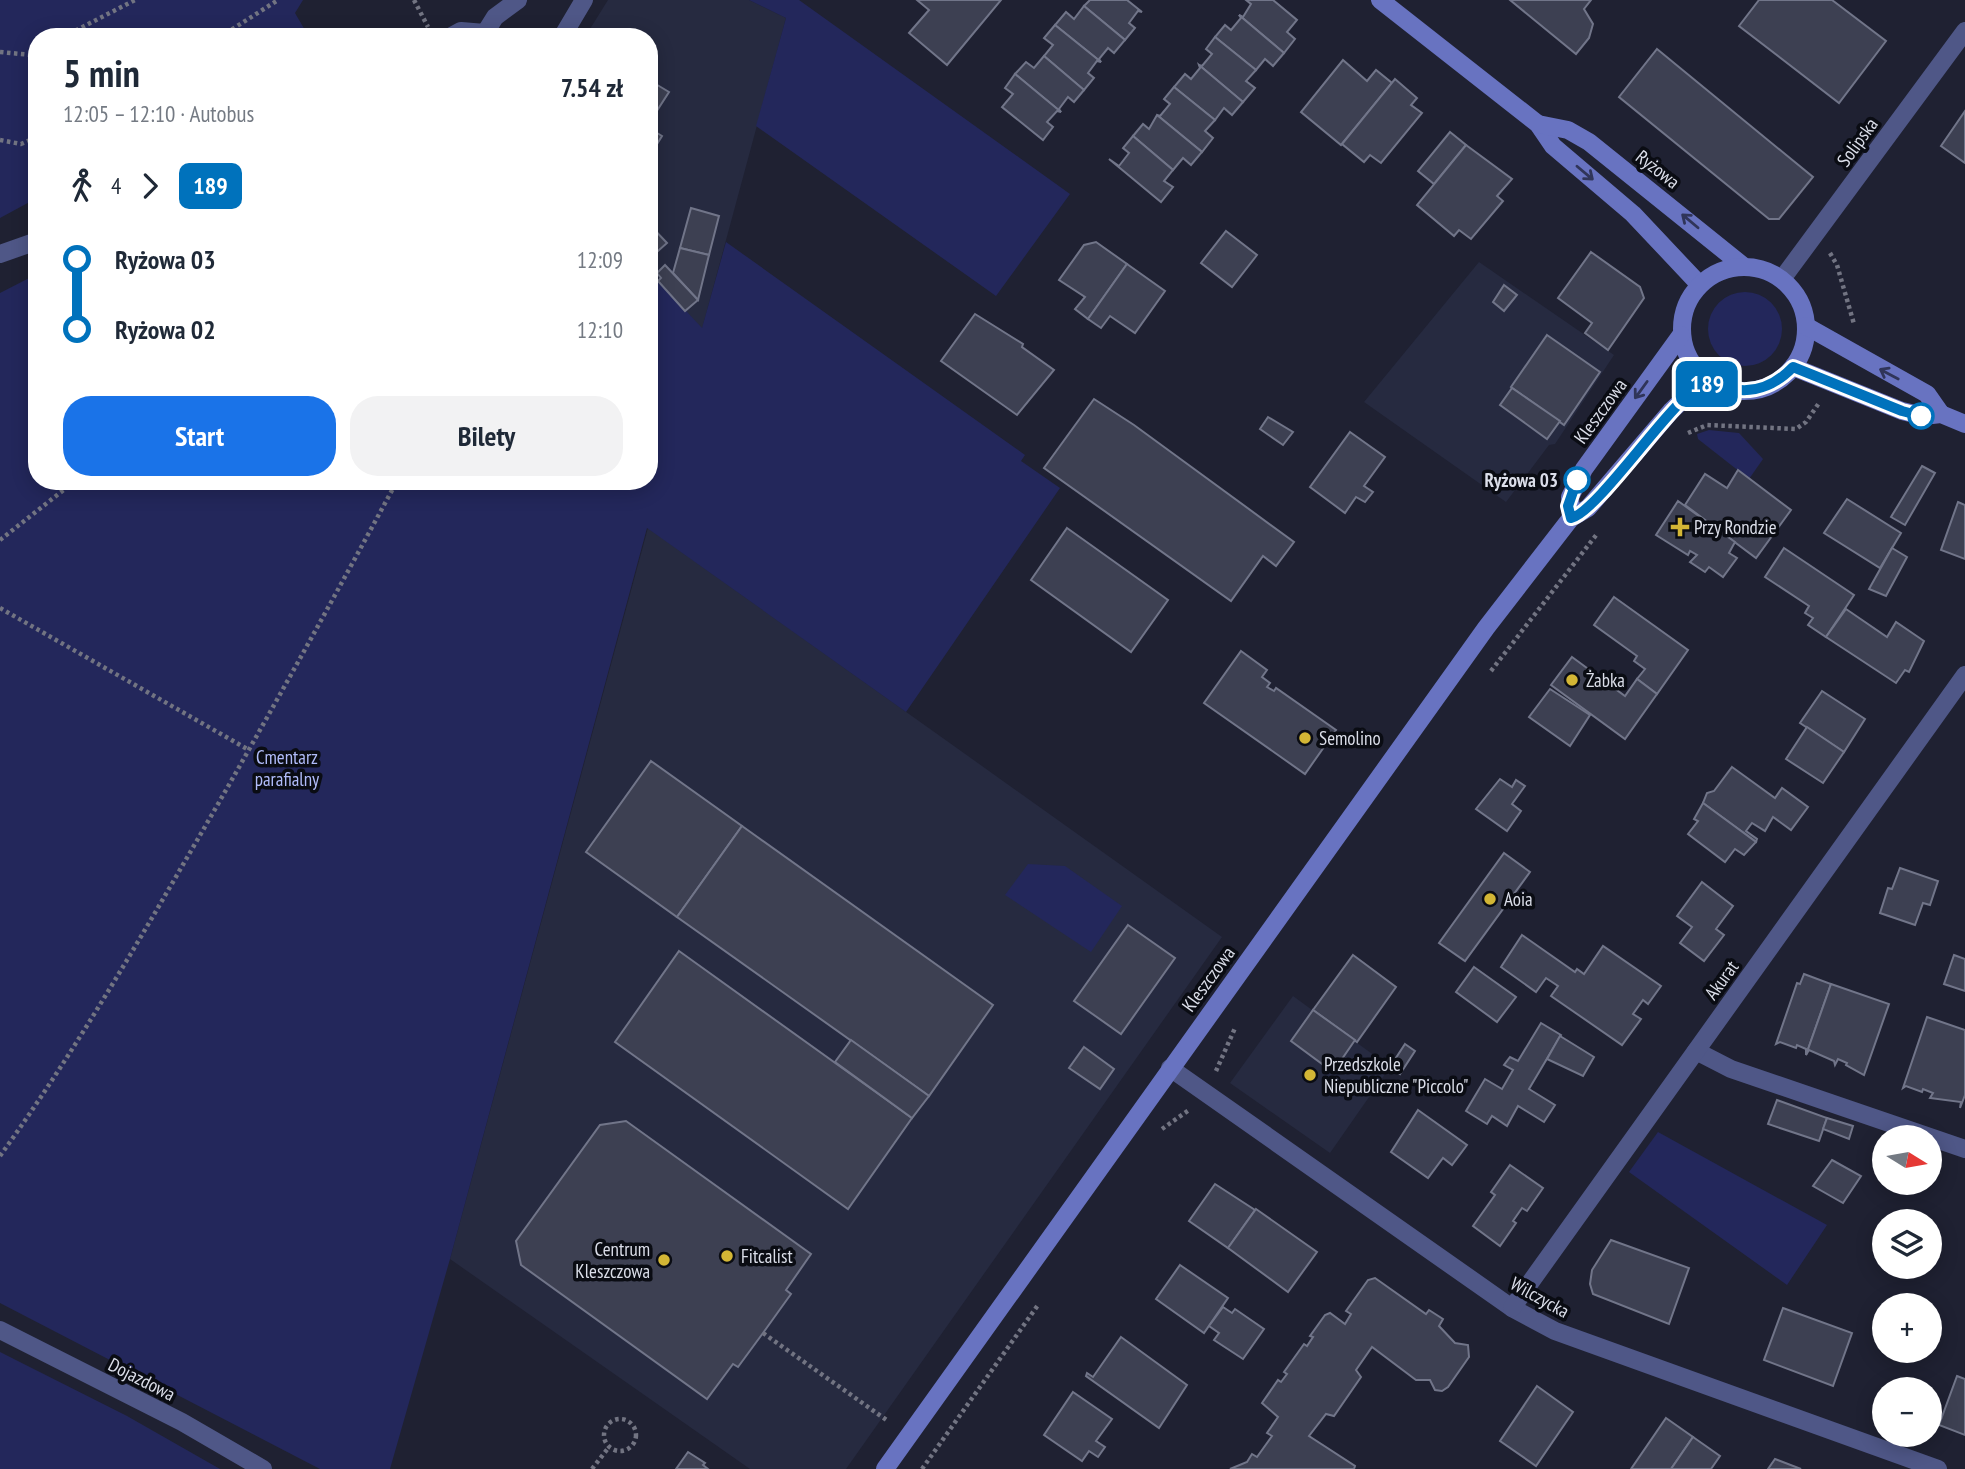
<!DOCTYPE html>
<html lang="pl">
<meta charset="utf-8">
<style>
:root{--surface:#fff;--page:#f2f2f3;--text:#1f2937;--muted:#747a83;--accent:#1a73e8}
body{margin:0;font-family:"PT Sans Narrow",sans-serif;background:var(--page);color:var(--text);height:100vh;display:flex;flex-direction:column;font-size:26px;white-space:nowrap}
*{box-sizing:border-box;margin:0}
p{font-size:23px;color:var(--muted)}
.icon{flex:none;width:38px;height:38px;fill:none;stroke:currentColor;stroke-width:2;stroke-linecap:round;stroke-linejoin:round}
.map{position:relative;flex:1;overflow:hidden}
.sheet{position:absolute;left:28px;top:28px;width:630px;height:462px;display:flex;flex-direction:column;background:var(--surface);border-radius:28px;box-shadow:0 4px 18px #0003}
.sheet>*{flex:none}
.badge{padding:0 14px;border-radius:10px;font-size:24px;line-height:46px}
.needle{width:46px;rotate:101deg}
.tools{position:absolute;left:1872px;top:1125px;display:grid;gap:14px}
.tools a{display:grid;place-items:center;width:70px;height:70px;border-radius:50%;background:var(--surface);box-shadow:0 4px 18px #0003;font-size:35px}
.map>.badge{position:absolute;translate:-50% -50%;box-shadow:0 0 0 4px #fff}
.legs{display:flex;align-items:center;gap:10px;height:77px;padding:0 35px;font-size:23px}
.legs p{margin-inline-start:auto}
.overview{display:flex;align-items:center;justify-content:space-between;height:119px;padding:0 35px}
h1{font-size:38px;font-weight:600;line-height:52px}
.action{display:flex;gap:14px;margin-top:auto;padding:14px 35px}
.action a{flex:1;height:80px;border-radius:28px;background:var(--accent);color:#fff;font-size:28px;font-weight:600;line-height:80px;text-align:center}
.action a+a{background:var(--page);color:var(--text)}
ul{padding:0 35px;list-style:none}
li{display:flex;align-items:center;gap:24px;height:70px;font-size:26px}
li i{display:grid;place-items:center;width:10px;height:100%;margin:0 9px;background:currentColor}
li i::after{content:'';width:18px;height:18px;margin:-9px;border:5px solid;border-radius:50%;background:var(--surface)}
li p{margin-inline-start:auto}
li:first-child i{background:linear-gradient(#0000 50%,currentColor 0)}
li:last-child i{background:linear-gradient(currentColor 50%,#0000 0)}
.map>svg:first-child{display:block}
.built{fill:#262a40}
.green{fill:#23275b}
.building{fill:#3d4052;stroke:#717589;stroke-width:2}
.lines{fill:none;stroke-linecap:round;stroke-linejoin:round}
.path{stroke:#727482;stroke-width:4.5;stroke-dasharray:3.5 3.5;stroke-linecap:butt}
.lane{stroke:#4f5787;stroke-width:18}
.street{stroke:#4f5787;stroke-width:18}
.secondary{stroke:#6873c1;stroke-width:18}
.oneway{stroke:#303559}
.line-1-casing{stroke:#fff;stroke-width:16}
.line-1{stroke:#0072bc;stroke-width:10}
.stop-1-dot{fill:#fff;stroke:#0072bc;stroke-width:3.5}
.poi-dot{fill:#d3b635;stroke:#0a0c13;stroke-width:2.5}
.labels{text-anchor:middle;stroke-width:7;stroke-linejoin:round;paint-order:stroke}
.street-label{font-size:19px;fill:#dbdee9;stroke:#0a0c13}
.stop-label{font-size:19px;font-weight:bold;fill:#dbdee9;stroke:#0a0c13;text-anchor:end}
.poi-label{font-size:19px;fill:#dbdee9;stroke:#0a0c13;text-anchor:start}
.park-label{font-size:19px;fill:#b1bcfa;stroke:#0a0c13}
</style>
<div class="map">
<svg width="1965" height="1469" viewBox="0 0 1965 1469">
<rect width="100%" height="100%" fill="#1f2132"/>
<!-- built -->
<g class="built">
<polygon points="608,0 749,0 786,18 702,329 649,271 649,37 585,37"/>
<polygon points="1479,262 1614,355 1555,444 1549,445 1506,502 1364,402"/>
<polygon points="648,528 1222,937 846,1469 750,1469 450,1259"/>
<polygon points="1293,996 1390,1067 1330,1153 1230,1083"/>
</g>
<!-- green -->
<g class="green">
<polygon points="0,0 303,0 295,13 309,37 37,37 37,198 0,218"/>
<polygon points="749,0 799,0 1070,194 996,296 756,126 786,18"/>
<polygon points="726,242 1025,455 1021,461 1060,488 906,712 647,528 450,1259 390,1469 320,1469 0,1303 0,293 37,274 37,481 649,481 649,271 702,328"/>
<circle cx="1745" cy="329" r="37"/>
<polygon points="1709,430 1739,433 1763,459 1749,479 1698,439 1697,434"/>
<polygon points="1028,864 1065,866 1122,906 1091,952 1005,895"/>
<polygon points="1658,1132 1827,1225 1787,1285 1629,1172"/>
<polygon points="0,1352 127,1416 220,1469 0,1469"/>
</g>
<!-- building -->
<g class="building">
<polygon points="917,0 1001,0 947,65 909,33 929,10"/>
<polygon points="1090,0 1127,0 1142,12 1138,11 1129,23 1135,28 1125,40 1084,6"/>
<polygon points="1246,0 1273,0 1297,20 1287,32 1295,39 1284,53 1239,15 1243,17 1251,4"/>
<polygon points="1510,0 1591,0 1584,9 1593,24 1589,38 1576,54"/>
<polygon points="1759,0 1832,0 1886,41 1839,103 1739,26"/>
<polygon points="1084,6 1125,40 1114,53 1108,48 1099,59 1101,62 1055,25 1066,12 1074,19"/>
<polygon points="1239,15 1284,53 1273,66 1265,59 1256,70 1215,37 1225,25 1231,30 1241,18"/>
<polygon points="1055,25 1101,62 1097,61 1088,73 1094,78 1084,90 1044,56 1053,45 1044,38"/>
<polygon points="1215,37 1256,70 1246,81 1255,88 1243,102 1199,65 1202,66 1212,54 1206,49"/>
<polygon points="1657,49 1813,177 1779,219 1769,219 1619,97"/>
<polygon points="1044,56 1084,90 1074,102 1068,97 1059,109 1061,112 1015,74 1026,62 1034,68"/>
<polygon points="1343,60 1367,81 1376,70 1392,83 1341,145 1301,112"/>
<polygon points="1199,65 1243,102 1232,115 1224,108 1215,120 1174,87 1185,74 1191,79 1200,68"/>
<polygon points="1015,74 1061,112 1057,111 1047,122 1053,127 1043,140 1002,107 1013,94 1005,88"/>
<polygon points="1395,79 1417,98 1411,105 1422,113 1381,163 1370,155 1364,162 1342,144"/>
<polygon points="649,80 669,92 649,123"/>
<polygon points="1174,87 1215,120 1205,131 1213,138 1202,152 1157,115 1160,116 1170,104 1164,99"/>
<polygon points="1965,111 1965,163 1941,146"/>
<polygon points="1157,115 1202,152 1191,165 1183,158 1173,170 1133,136 1143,124 1149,129"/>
<polygon points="649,128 662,136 649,157"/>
<polygon points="1450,132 1466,145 1434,184 1418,171"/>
<polygon points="1133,136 1173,170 1164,181 1173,187 1161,202 1109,159 1119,166 1129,153 1123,148"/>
<polygon points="1466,145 1512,179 1497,196 1503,201 1471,239 1459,230 1454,236 1417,205"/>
<polygon points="691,208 719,216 709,255 680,248"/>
<polygon points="649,224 667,243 649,259"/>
<polygon points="1226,231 1257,255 1232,287 1201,263"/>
<polygon points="1096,242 1127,264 1088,319 1075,309 1085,297 1059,280 1084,245"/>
<polygon points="680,248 709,255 698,300 673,273"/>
<polygon points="1591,252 1640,287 1644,298 1608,350 1585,333 1592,323 1558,298"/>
<polygon points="1127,264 1165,291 1135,333 1110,316 1101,328 1088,319"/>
<polygon points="665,265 698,300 685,311 658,281 661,278 657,273"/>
<polygon points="1504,285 1517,295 1504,311 1493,302"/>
<polygon points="975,314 1023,344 1022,347 1054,370 1017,415 941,361"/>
<polygon points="1547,335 1600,372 1564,425 1511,387"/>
<polygon points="1512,388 1560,421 1547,439 1500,405"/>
<polygon points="1094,399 1134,425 1294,542 1276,566 1263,556 1231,601 1044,468"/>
<polygon points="1268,417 1293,432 1283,445 1260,429"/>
<polygon points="1350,432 1385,457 1364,486 1373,492 1365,502 1356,497 1345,513 1310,487"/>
<polygon points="1922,466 1935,473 1905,525 1891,517"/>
<polygon points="1738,470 1791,510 1756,558 1685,505 1705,474 1727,488"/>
<polygon points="1847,499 1901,533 1880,568 1824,533"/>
<polygon points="1678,501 1735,542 1729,553 1737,558 1723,577 1709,567 1705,572 1690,562 1697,555 1690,551 1688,555 1656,535"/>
<polygon points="1958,502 1965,505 1965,559 1941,550"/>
<polygon points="1067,528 1168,600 1131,652 1031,580"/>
<polygon points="1784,548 1854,595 1826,637 1808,625 1813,618 1805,613 1809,606 1765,577"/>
<polygon points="1892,548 1907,557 1886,596 1869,589"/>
<polygon points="1614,597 1688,650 1657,694 1637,679 1645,669 1634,661 1637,656 1594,625"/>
<polygon points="1846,609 1887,637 1896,622 1924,641 1909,672 1905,670 1896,683 1826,637"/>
<polygon points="1241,651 1267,670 1262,677 1270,683 1267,687 1274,691 1276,688 1336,730 1305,774 1204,703"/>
<polygon points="1572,657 1625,696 1637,679 1657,694 1625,739 1551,685"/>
<polygon points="1550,689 1590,715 1570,746 1529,717"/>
<polygon points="1822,691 1865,719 1844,752 1800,723"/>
<polygon points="1807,727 1844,752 1823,783 1786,759"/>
<polygon points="651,761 742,826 677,917 586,852"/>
<polygon points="1732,767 1775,798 1782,788 1808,807 1791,830 1773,817 1765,831 1752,823 1746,831 1757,839 1756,842 1703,803 1707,793 1714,791"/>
<polygon points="1500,779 1512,787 1516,780 1525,786 1512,804 1521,811 1507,831 1476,809"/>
<polygon points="1703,803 1756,842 1744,855 1735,849 1725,862 1688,834 1698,821 1694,819"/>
<polygon points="742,826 993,1005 929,1096 677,917"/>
<polygon points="1504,853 1530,872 1465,961 1439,943"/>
<polygon points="1900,868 1938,881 1930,905 1923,903 1915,925 1880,913 1888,888 1892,889"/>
<polygon points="1702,882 1733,906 1716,929 1724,935 1704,961 1680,943 1692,927 1677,916"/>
<polygon points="1128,925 1175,958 1121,1034 1074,1001"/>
<polygon points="1522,935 1575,972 1577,969 1584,974 1603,946 1661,986 1648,1004 1643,1000 1633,1014 1641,1019 1622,1045 1551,996 1558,986 1546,978 1536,992 1501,967"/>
<polygon points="679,951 912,1118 848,1209 615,1042"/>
<polygon points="1353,955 1396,987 1357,1042 1313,1010"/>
<polygon points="1954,955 1965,959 1965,991 1944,984"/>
<polygon points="1474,967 1516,997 1497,1022 1456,992"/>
<polygon points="1804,974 1831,984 1806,1055 1806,1049 1797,1045 1796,1048 1780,1042 1776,1044 1797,983 1800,984"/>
<polygon points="1831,984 1889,1004 1864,1075 1846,1065 1847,1063 1838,1059 1835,1065 1834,1061 1809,1050 1806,1055"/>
<polygon points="1313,1010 1355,1040 1333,1072 1291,1041"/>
<polygon points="1927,1017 1965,1030 1965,1095 1960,1108 1961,1102 1930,1098 1933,1093 1923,1089 1922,1092 1906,1086 1903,1088"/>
<polygon points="1541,1023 1561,1035 1529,1089 1555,1105 1544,1122 1518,1106 1507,1126 1492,1116 1487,1124 1466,1111 1485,1079 1502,1089 1513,1070 1504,1065 1510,1057 1518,1061"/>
<polygon points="1560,1036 1594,1057 1583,1076 1547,1059"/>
<polygon points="851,1040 929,1096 912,1118 835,1062"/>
<polygon points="1405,1044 1415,1051 1400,1074 1390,1067"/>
<polygon points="1084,1047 1114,1069 1100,1089 1069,1068"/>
<polygon points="1777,1100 1827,1118 1819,1141 1768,1124"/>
<polygon points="1418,1110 1467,1145 1452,1165 1443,1158 1428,1178 1391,1152"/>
<polygon points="1827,1118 1853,1126 1849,1139 1823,1129"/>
<polygon points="626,1121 811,1254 786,1290 791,1294 763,1333 738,1367 733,1364 707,1399 521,1265 516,1241 600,1125"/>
<polygon points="1832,1160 1861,1176 1843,1203 1813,1186"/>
<polygon points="1510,1165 1543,1188 1527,1211 1522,1208 1513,1221 1516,1223 1500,1246 1473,1226 1495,1195 1491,1192"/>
<polygon points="1215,1184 1255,1210 1228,1248 1189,1221"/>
<polygon points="1256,1209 1317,1252 1288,1292 1228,1248"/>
<polygon points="1611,1240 1689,1268 1669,1324 1593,1294 1590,1284 1592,1270"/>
<polygon points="1180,1265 1228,1298 1204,1333 1156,1299"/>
<polygon points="1375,1278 1426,1314 1429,1310 1443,1319 1439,1326 1455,1343 1468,1345 1469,1357 1448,1387 1442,1391 1435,1390 1430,1380 1416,1380 1372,1347 1356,1370 1361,1377 1334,1416 1326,1414 1309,1436 1355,1466 1354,1469 1230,1469 1247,1462 1252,1454 1257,1457 1272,1436 1267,1433 1278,1417 1262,1403 1278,1380 1281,1382 1287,1374 1284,1372 1304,1344 1307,1346 1313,1337 1310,1336 1325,1315 1330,1313 1345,1324 1351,1314 1346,1311 1368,1280"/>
<polygon points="1223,1307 1232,1313 1235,1309 1264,1329 1243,1359 1214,1340 1219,1333 1209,1326"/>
<polygon points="1783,1308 1852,1333 1833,1386 1764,1360"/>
<polygon points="1121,1337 1187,1385 1159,1428 1086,1376 1087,1373 1093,1377"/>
<polygon points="1957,1376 1965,1379 1965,1435 1939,1425"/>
<polygon points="1537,1386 1573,1412 1536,1466 1500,1441"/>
<polygon points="1073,1392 1112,1419 1096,1441 1105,1447 1098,1457 1089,1451 1082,1461 1044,1435"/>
<polygon points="1666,1418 1693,1437 1671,1469 1631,1469"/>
<polygon points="1693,1437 1720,1456 1711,1469 1671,1469"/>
<polygon points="688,1452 705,1463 703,1465 708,1469 676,1469"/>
<polygon points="1775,1459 1801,1469 1768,1469"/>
</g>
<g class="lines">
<!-- path -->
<g class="path">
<polyline points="414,0 428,27"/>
<polyline points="63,37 135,0"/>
<polyline points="220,37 278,0"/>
<polyline points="0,52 31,55 37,52"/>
<polyline points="0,140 21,144 37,137"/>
<polyline points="1830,253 1837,265 1854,324"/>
<polyline points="1688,433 1707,425 1796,429 1806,422 1819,403"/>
<polyline points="0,540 75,481"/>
<polyline points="0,608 249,750"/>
<polyline points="1491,671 1597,534"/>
<polyline points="1216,1071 1235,1028"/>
<polyline points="1162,1129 1189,1110"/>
<path d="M0,1156C69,1060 129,958 188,856C260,732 329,607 397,481"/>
<polyline points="763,1333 888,1421"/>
<circle cx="620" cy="1435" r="16"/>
<polyline points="592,1469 609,1447"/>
<polyline points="922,1469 1038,1305"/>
</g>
<!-- lane -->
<g class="lane">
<polyline points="485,33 495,17 518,0"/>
<polyline points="450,37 461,31 485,33"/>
<polyline points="562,37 584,0"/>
<polyline points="0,254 37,241"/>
<polyline points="1696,1051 1731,1069 1965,1149"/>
</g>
<!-- street -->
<g class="street">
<polyline points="1782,279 1965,31"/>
<polyline points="1170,1068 1512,1308 1555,1331 1938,1469"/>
<polyline points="1512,1308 1965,675"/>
<polyline points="0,1330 182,1422 263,1469"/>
</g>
<!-- secondary -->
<g class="secondary">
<polyline points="1380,0 1538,124 1553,146 1633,214 1699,284"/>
<polyline points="1538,124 1568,130 1589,142 1742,265"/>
<circle cx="1744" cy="329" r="62"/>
<polyline points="1806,326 1927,394 1941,414"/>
<polyline points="1793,367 1902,411 1923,416 1941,414 1965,424"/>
<polyline points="1571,518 1570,497 1584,469 1681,335"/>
<polyline points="885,1469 1486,628 1571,518 1588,508 1671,411 1692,391 1712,382"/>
</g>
</g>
<!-- one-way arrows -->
<defs><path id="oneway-shaft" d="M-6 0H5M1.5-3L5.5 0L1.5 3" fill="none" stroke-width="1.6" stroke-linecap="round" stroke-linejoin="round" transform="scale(1.75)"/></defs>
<g class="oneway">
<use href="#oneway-shaft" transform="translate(1585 173) rotate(40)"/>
<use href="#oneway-shaft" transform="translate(1690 221) rotate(-140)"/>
<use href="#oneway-shaft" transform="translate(1889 374) rotate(-152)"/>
<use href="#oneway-shaft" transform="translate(1641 390) rotate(126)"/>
</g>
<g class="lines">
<defs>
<path id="line-1" d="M1577,480L1568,506L1571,518C1594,514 1661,417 1688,395C1695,389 1703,386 1712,382C1742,397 1770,391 1793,367L1902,411L1921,416"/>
</defs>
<!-- line-1 casing -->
<use href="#line-1" class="line-1-casing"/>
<!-- line-1 -->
<use href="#line-1" class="line-1"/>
</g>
<!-- markers -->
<g class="stop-1-dot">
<circle cx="1921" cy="416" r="12"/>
<circle cx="1577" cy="480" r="12"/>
</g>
<g class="poi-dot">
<path d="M1676.5 516.5h7v7h7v7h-7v7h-7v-7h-7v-7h7z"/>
<circle cx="1572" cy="680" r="7"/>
<circle cx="1305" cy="738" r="7"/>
<circle cx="1490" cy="899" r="7"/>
<circle cx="1310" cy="1075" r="7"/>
<circle cx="727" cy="1256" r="7"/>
<circle cx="664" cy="1260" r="7"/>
</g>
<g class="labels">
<!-- street labels -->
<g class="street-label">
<text transform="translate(1857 142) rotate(-54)" y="7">Solipska</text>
<text transform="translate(1658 169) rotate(38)" y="7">Ryżowa</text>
<text transform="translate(1600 411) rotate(-54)" y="7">Kleszczowa</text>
<text transform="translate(1208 979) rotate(-54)" y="7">Kleszczowa</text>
<text transform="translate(1721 980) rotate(-54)" y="7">Akurat</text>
<text transform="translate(1540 1297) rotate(29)" y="7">Wilczycka</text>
<text transform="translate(142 1379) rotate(27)" y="7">Dojazdowa</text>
</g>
<!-- stop labels -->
<g class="stop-label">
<text x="1558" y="487">Ryżowa 03</text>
</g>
<!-- poi labels -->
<g class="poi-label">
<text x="1694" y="534">Przy Rondzie</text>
<text x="1586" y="687">Żabka</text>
<text x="1319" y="745">Semolino</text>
<text x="1504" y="906">Aoia</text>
<text x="1324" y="1071">Przedszkole<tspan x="1324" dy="22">Niepubliczne "Piccolo"</tspan></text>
<text x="650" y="1256" text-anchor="end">Centrum<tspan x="650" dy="22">Kleszczowa</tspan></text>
<text x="741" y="1263">Fitcalist</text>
</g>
<!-- park labels -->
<g class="park-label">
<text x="287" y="764">Cmentarz<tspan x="287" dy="22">parafialny</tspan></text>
</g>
</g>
</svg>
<div class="tools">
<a><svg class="needle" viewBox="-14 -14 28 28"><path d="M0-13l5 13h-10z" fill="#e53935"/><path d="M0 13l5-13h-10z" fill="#747a83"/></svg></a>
<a><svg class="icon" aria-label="layers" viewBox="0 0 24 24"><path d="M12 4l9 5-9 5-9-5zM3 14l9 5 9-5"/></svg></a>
<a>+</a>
<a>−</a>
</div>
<b class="badge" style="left:1707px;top:384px;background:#0072bc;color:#fff">189</b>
<section class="sheet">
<div class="overview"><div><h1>5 min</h1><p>12:05 – 12:10 · Autobus</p></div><b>7.54 zł</b></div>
<div class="legs"><svg class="icon" aria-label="walk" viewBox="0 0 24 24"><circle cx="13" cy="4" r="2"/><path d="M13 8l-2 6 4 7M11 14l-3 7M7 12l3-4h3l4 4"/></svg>4<svg class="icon" aria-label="forward" viewBox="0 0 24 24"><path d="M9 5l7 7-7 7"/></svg><b class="badge" style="background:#0072bc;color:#fff">189</b></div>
<ul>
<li><i style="color:#0072bc"></i><b>Ryżowa 03</b><p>12:09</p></li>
<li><i style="color:#0072bc"></i><b>Ryżowa 02</b><p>12:10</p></li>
</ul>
<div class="action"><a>Start</a><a>Bilety</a></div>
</section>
</div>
